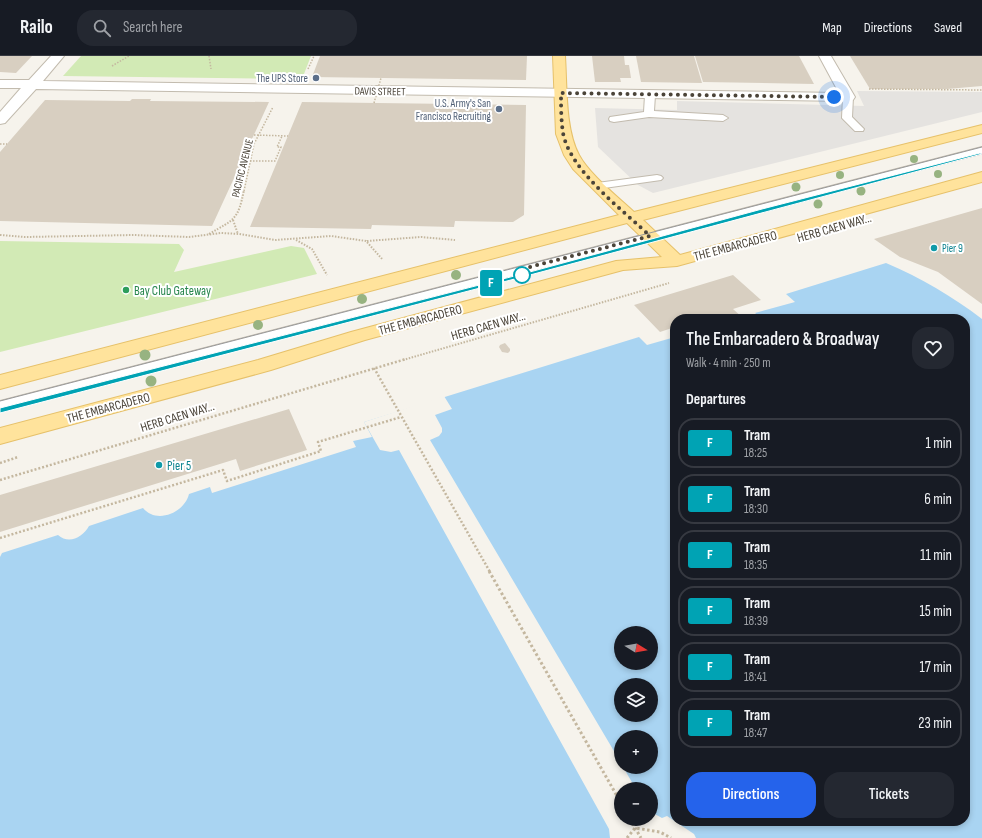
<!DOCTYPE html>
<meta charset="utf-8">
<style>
:root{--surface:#171b24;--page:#242831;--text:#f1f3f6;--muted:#9ea1a6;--line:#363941;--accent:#2563eb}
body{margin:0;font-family:"Sofia Sans Condensed",sans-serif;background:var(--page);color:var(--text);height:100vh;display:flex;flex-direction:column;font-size:15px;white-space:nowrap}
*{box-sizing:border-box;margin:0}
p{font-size:13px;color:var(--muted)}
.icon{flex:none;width:22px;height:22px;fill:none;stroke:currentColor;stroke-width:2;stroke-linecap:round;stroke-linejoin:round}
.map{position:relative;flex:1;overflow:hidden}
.drawer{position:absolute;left:670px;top:258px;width:300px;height:512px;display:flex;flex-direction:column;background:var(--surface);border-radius:16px;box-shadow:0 2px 6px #0003}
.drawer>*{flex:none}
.badge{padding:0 8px;border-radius:3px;font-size:14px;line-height:26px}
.needle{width:26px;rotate:101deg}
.fabs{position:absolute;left:614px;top:570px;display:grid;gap:8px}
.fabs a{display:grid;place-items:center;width:44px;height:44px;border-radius:50%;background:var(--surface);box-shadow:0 2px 6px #0003;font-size:20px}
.you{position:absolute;width:20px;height:20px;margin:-10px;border:3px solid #fff;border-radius:50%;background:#1a73e8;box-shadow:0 0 0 6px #1a73e833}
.map>.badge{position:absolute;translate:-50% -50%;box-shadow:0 0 0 2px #fff}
h2{padding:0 16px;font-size:15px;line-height:36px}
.round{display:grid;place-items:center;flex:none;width:42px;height:42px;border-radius:16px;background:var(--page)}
.head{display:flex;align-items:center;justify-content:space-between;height:68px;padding:0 16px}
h1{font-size:19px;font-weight:600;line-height:30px}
.primary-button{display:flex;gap:8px;margin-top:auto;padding:8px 16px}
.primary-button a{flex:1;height:46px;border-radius:16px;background:var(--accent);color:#fff;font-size:16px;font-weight:600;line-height:46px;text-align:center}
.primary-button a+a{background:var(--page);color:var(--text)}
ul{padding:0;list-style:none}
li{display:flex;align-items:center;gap:12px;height:50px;margin:0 8px 6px;padding:0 8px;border:2px solid var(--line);border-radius:16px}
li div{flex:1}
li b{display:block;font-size:15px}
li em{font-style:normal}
li .badge{min-width:44px;font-weight:700;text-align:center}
header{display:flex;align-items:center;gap:24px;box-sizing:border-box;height:56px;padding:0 20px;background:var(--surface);border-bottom:1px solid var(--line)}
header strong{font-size:19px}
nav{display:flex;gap:22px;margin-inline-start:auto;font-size:14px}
.search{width:280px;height:36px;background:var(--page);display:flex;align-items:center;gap:10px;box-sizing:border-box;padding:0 14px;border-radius:16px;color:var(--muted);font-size:15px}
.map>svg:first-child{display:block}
.green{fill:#d2eab5}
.parking{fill:#e5e3e0}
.water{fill:#a9d4f2;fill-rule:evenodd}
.pier{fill:#f6f3ec}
.building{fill:#d8cfc1}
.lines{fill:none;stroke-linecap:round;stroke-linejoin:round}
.lane-casing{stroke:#c2bbae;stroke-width:2}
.street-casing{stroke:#c2bbae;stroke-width:2}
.primary-casing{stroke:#e6c16a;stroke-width:2}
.path-far3{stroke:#c4b79f;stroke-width:1.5;stroke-dasharray:1.5 1.5;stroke-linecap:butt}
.path-far2{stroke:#c4b79f;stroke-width:2;stroke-dasharray:1.5 1.5;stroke-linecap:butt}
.path-far1{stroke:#c4b79f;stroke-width:2.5;stroke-dasharray:2 2;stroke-linecap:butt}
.path{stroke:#c4b79f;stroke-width:3;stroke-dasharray:2.5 2.5;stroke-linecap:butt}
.lane{fill:#fff;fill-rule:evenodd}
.street{fill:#fff;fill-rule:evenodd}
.primary{fill:#ffe39c;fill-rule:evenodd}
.tram{stroke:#9a9a9a;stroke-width:1}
.path-bridge{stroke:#c4b79f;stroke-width:1.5;stroke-dasharray:1.5 1.5;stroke-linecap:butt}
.tree{fill:#97b381}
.line{fill:#00a3b4;stroke:#fff}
.walk{stroke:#4b4439;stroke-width:4;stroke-dasharray:0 7.2}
.service-dot{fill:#5c6f8a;stroke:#fff;stroke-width:1.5}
.culture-dot{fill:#0f9aa8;stroke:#fff;stroke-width:1.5}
.stop-dot{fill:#fff;stroke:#00a3b4;stroke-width:2}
.leisure-dot{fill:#2e9e5b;stroke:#fff;stroke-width:1.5}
.labels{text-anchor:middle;stroke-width:4;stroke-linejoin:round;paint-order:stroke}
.far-service-label{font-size:11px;fill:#4e5e75;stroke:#fff;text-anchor:end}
.far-street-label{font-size:11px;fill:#4b4439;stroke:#fff}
.far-culture-label{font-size:11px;fill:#0d838f;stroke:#fff;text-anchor:start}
.street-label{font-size:13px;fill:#4b4439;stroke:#fff}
.leisure-label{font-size:13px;fill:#27864d;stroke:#fff;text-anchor:start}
.culture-label{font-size:13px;fill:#0d838f;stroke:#fff;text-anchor:start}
</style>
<header>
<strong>Railo</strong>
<div class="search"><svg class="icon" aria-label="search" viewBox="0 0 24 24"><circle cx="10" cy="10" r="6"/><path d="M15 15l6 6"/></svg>Search here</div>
<nav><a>Map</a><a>Directions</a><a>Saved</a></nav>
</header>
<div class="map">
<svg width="982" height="782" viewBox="0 0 982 782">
<rect width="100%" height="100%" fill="#f6f3ec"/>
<!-- green -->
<g class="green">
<polygon points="81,0 311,0 302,23 63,20"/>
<polygon points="0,185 179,188 184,194 174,216 291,190 304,192 317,218 0,296"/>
</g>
<!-- parking -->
<polygon class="parking" points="857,35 982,36 982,56 653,137 638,129 598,91 595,52 677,54 677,45 864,50"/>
<!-- water -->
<path class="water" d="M886,207C921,222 952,240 982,263V782H0V501L2,497L58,479C69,489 83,481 89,470L143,452C157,469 185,456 189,438L210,431L212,437L356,391L353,385L372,381L364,366L639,281L647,289L675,281V765H965V263H762L755,257L795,246L786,238ZM621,577H651V607H621ZM621,629H651V659H621ZM621,681H651V711H621ZM621,733H651V763H621Z"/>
<!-- pier -->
<polygon class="pier" points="444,340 452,353 435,359 442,372 442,376 439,380 430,384 621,707 621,711 623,711 636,733 621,733 621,763 651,763 651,756 662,762 667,760 694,778 696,782 610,782 609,773 399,394 391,396 380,394 364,366"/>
<!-- building -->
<g class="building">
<polygon points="0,0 32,0 16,17 0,16"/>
<polygon points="320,0 527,0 526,24 312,21"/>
<polygon points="592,0 624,0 625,9 629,9 631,22 620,22 621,26 595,26"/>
<polygon points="636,0 694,0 702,27 641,26"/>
<polygon points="695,0 799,0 814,28 703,26"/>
<polygon points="850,0 982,0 982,30 947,33 870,33"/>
<polygon points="132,43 151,43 150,45 269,46 212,170 0,165 0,96 45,44 130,45"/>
<polygon points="302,46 526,49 524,159 513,166 455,165 454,171 372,169 371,173 250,171"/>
<polygon points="982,152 982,248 938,216 900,201 874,183"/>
<polygon points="733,219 761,244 733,253 744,263 675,263 675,271 660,276 634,249"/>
<polygon points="505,287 510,293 510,295 508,297 502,296 499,291 500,289"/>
<polygon points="289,353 307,394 240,415 236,403 0,476 0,439"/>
</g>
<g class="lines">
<defs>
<g id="lane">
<polygon points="650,36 655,39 654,55 723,59 728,62 723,65 649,61 614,66 610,65 609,63 610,61 644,56 645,39"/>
<polygon points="848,38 853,41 852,61 864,73 863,75 855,75 842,62 843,41"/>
<polygon points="982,91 982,97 0,355 0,345"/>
<polygon points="657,119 661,120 663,122 661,124 597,133 593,132 591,130 593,128 597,127"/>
</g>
<polygon id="street" points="51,0 64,0 43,25 839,37 819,0 831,0 855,41 853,44 848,45 36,33 5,67 0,68 0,56 21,32 0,32 0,24 29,24"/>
<path id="primary" d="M553,0H565C567,30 565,73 579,99C589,118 618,141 634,156L982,69V77L643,164L680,199L982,116V126L677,210L623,214L365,284L271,314L0,388V372L258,304L351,276L616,205L662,201L627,167L0,333V319L619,159L573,113L564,99L556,78Z"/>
</defs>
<!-- lane casing -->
<use href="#lane" class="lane-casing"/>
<!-- street casing -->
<use href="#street" class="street-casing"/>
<!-- primary casing -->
<use href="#primary" class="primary-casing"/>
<!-- path-far3 -->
<g class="path-far3">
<polyline points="209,0 211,13"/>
<polyline points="112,10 129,0"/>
<polyline points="308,13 314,0"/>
<polyline points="869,33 982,34"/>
<polyline points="0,88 7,88"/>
<polyline points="250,105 275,105 281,91 277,91 282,80"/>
<polyline points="244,135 254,88 273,51"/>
</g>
<!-- path-far2 -->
<g class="path-far2">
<polyline points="233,164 238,178"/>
<path d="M209,178C235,163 238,164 244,134"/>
<polyline points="0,179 25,181 133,179 189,181 221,177 239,178 275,184 331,180 366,185 383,204"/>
<polyline points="296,184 312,193 327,219"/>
<polyline points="367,185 421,181 455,184"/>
<polyline points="403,304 669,227"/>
</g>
<!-- path-far1 -->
<g class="path-far1">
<polyline points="374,312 490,516"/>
<polyline points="0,407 18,401"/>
<polyline points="0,424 406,303"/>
<polyline points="0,482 223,414 227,425 321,395 318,386 401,361"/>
</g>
<!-- path -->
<g class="path">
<polyline points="489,515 621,747"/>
<polyline points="630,763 641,782"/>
<polyline points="627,782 635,772 660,776 671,782"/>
</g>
<!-- lane -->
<use href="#lane" class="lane"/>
<!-- street -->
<use href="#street" class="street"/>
<!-- primary -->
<use href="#primary" class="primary"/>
<!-- tram -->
<g class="tram">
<polyline points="0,345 982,91"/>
<polyline points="0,355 982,98"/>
</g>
<!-- path-bridge -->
<g class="path-bridge">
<polyline points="374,47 381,22"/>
<polyline points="254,79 288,80"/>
</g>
</g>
<!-- trees -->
<g class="tree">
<circle cx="914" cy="103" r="4"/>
<circle cx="938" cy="118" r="4"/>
<circle cx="840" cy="119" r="4"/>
<circle cx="796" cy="131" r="4.5"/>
<circle cx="861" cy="135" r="4.5"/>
<circle cx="818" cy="148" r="4.5"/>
<circle cx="456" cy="219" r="5"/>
<circle cx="362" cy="243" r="5"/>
<circle cx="258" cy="269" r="5"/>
<circle cx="145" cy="299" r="5.5"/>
<circle cx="151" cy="325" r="5.5"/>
</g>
<!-- line -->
<polygon class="line" points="980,97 982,98 530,219 0,357 0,352 526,217 762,153"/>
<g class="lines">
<!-- walk -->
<path class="walk" d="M522,219V213L650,180C623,154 570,115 563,77C561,64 561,50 561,37L834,41"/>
</g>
<!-- markers -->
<g class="service-dot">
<circle cx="316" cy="22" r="4"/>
<circle cx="499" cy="53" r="4"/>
</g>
<g class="culture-dot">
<circle cx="934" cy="192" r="4"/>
<circle cx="159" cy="409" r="4"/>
</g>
<circle class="stop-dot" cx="522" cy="219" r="8"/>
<circle class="leisure-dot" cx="126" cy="234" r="4"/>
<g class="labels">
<!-- far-service labels -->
<g class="far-service-label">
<text x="308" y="26">The UPS Store</text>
<text x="491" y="51">U.S. Army's San<tspan x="491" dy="13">Francisco Recruiting</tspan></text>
</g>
<!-- far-street labels -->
<g class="far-street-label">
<text transform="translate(380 35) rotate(1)" y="4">DAVIS STREET</text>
<text transform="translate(242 112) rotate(-76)" y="4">PACIFIC AVENUE</text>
</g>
<!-- far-culture labels -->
<g class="far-culture-label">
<text x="942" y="196">Pier 9</text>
</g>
<!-- street labels -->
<g class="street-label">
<text transform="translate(834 171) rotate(-16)" y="5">HERB CAEN WAY...</text>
<text transform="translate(735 189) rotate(-15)" y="5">THE EMBARCADERO</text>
<text transform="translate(420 263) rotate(-15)" y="5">THE EMBARCADERO</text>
<text transform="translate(488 269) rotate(-16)" y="5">HERB CAEN WAY...</text>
<text transform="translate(108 351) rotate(-15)" y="5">THE EMBARCADERO</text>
<text transform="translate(177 360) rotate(-17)" y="5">HERB CAEN WAY...</text>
</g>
<!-- leisure labels -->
<g class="leisure-label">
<text x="134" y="239">Bay Club Gateway</text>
</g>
<!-- culture labels -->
<g class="culture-label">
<text x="167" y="414">Pier 5</text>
</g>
</g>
</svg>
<div class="fabs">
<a><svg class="needle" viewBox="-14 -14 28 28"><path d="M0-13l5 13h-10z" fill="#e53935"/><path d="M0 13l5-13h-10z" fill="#9ea1a6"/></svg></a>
<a><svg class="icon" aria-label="layers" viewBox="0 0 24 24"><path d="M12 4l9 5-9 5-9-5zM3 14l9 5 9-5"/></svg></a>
<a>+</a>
<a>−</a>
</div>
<div class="you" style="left:834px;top:41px"></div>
<b class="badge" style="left:491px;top:227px;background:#00a3b4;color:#fff">F</b>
<section class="drawer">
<div class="head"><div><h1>The Embarcadero &amp; Broadway</h1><p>Walk · 4 min · 250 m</p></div><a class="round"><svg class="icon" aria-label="heart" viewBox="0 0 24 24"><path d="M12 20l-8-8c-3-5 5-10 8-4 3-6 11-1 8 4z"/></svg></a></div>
<h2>Departures</h2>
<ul>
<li><span class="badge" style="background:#00a3b4;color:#fff">F</span><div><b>Tram</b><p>18:25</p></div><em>1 min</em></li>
<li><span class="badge" style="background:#00a3b4;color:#fff">F</span><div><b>Tram</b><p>18:30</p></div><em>6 min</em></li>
<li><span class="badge" style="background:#00a3b4;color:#fff">F</span><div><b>Tram</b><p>18:35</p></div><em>11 min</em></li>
<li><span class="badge" style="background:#00a3b4;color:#fff">F</span><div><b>Tram</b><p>18:39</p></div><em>15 min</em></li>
<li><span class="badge" style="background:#00a3b4;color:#fff">F</span><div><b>Tram</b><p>18:41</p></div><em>17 min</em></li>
<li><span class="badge" style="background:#00a3b4;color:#fff">F</span><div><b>Tram</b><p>18:47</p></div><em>23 min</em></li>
</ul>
<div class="primary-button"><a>Directions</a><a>Tickets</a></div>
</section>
</div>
